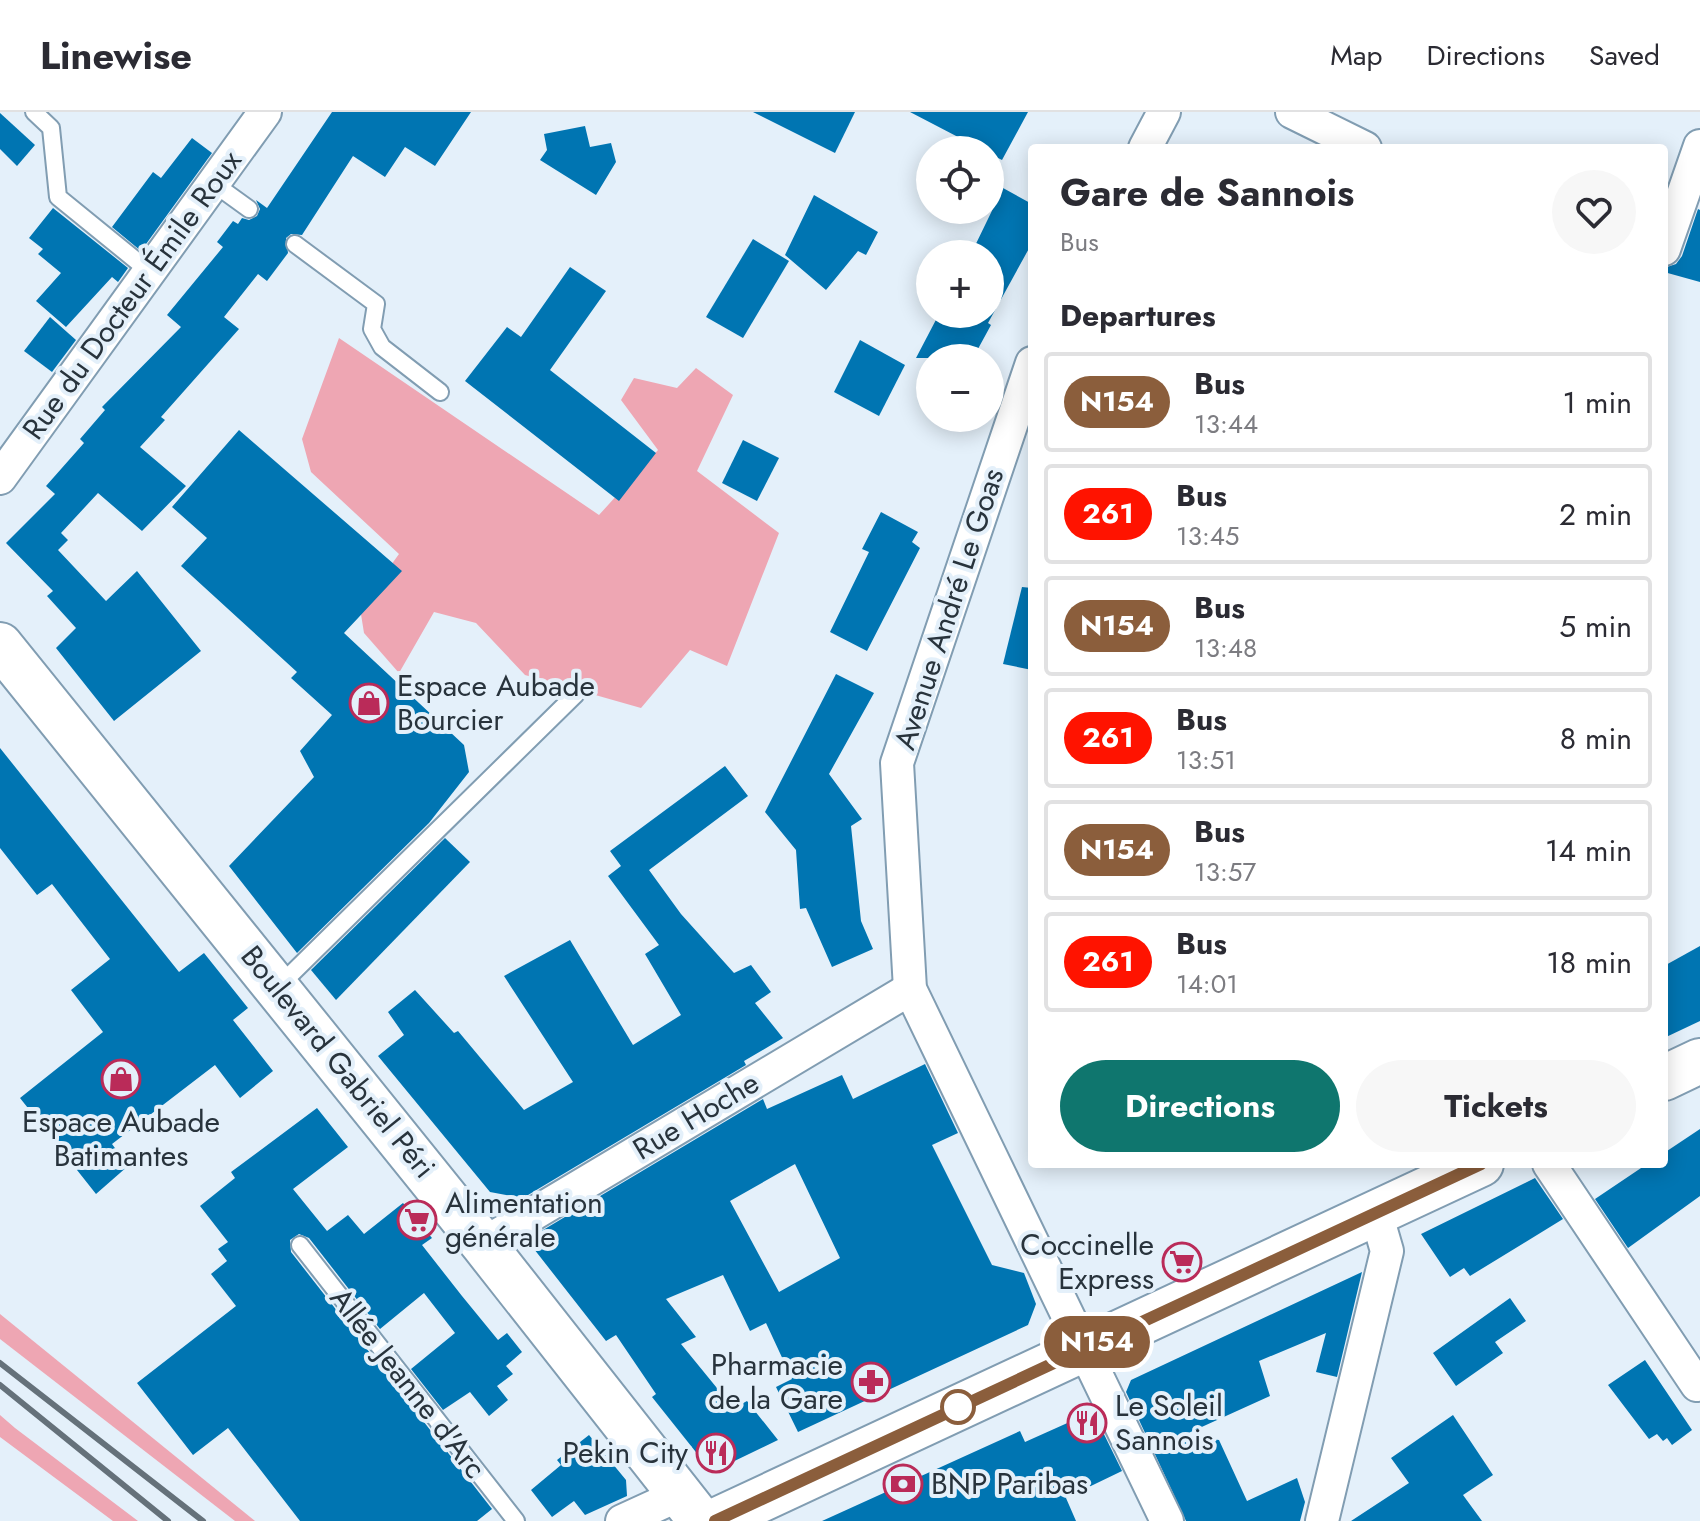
<!DOCTYPE html>
<meta charset="utf-8">
<style>
:root{--surface:#fff;--page:#f7f7f7;--text:#2b2b33;--muted:#7c7c81;--line:#e1e1e2;--accent:#0f766e}
body{margin:0;font-family:Jost,sans-serif;background:var(--page);color:var(--text);height:100vh;display:flex;flex-direction:column;font-size:30px;white-space:nowrap}
*{box-sizing:border-box;margin:0}
p{font-size:26px;color:var(--muted)}
.icon{flex:none;width:44px;height:44px;fill:none;stroke:currentColor;stroke-width:2;stroke-linecap:round;stroke-linejoin:round}
.map{position:relative;flex:1;overflow:hidden}
.side{position:absolute;left:1028px;top:32px;width:640px;height:1024px;display:flex;flex-direction:column;background:var(--surface);border-radius:8px;box-shadow:0 4px 20px #0003}
.side>*{flex:none}
.badge{padding:0 16px;border-radius:26px;font-size:28px;line-height:52px}
.fabs{position:absolute;left:916px;top:24px;display:grid;gap:16px}
.fabs a{display:grid;place-items:center;width:88px;height:88px;border-radius:50%;background:var(--surface);box-shadow:0 4px 20px #0003;font-size:40px}
.map>.badge{position:absolute;translate:-50% -50%;box-shadow:0 0 0 4px #fff}
h2{padding:0 32px;font-size:30px;line-height:72px}
.round{display:grid;place-items:center;flex:none;width:84px;height:84px;border-radius:42px;background:var(--page)}
.headline{display:flex;align-items:center;justify-content:space-between;height:136px;padding:0 32px}
h1{font-size:38px;font-weight:700;line-height:60px}
.primary-button{display:flex;gap:16px;margin-top:auto;padding:16px 32px}
.primary-button a{flex:1;height:92px;border-radius:48px;background:var(--accent);color:#fff;font-size:32px;font-weight:700;line-height:92px;text-align:center}
.primary-button a+a{background:var(--page);color:var(--text)}
ul{padding:0;list-style:none}
li{display:flex;align-items:center;gap:24px;height:100px;margin:0 16px 12px;padding:0 16px;border:4px solid var(--line);border-radius:8px}
li div{flex:1}
li b{display:block;font-size:30px}
li em{font-style:normal}
li .badge{min-width:88px;font-weight:700;text-align:center}
header{display:flex;align-items:center;gap:48px;box-sizing:border-box;height:112px;padding:0 40px;background:var(--surface);border-bottom:2px solid var(--line)}
header strong{font-size:38px}
nav{display:flex;gap:44px;margin-inline-start:auto;font-size:28px}
.map>svg:first-child{display:block}
.green{fill:#eea6b3}
.building{fill:#0075b2;fill-rule:evenodd}
.lines{fill:none;stroke-linecap:round;stroke-linejoin:round}
.service-casing{stroke:#819db2;stroke-width:20}
.minor-casing{stroke:#819db2;stroke-width:36}
.secondary-casing{stroke:#819db2;stroke-width:48}
.service{stroke:#fff;stroke-width:16}
.minor{stroke:#fff;stroke-width:32}
.secondary{stroke:#fff;stroke-width:44}
.rail{stroke:#65717a;stroke-width:6}
.line-casing{stroke:#fff;stroke-width:18}
.line{stroke:#8b5e3c;stroke-width:12}
.stop-dot{fill:#fff;stroke:#8b5e3c;stroke-width:4}
.labels{text-anchor:middle;stroke-width:8;stroke-linejoin:round;paint-order:stroke}
.street-label{font-size:30px;fill:#28333c;stroke:#e4f0fa}
.poi-label{font-size:30px;fill:#28333c;stroke:#e4f0fa;text-anchor:start}
</style>
<header>
<strong>Linewise</strong>
<nav><a>Map</a><a>Directions</a><a>Saved</a></nav>
</header>
<div class="map">
<svg width="1700" height="1409" viewBox="0 0 1700 1409">
<rect width="100%" height="100%" fill="#e4f0fa"/>
<!-- green -->
<g class="green">
<polygon points="339,226 599,403 658,338 621,288 634,266 677,276 696,256 733,283 697,359 779,421 727,554 690,538 641,596 525,563 476,511 434,500 399,561 364,521 360,496 399,442 311,360 302,327"/>
<polygon points="0,1202 255,1409 235,1409 0,1227"/>
<polygon points="0,1303 15,1316 138,1409 113,1409 0,1325"/>
</g>
<!-- building -->
<g class="building">
<polygon points="332,0 471,0 435,54 405,35 385,65 353,44 302,123 291,122 286,126 288,141 267,169 258,162 224,205 239,217 161,305 165,308 140,335 186,374 142,419 98,381 61,421 68,428 58,438 106,489 137,459 201,539 114,609 56,536 76,516 47,484 53,479 6,431 55,382 46,374 84,331 80,327 105,298 102,295 181,215 167,203 223,135 217,130 233,109 238,112 242,106 249,108 257,104 260,97 256,88 267,96"/>
<polygon points="753,0 855,0 835,41"/>
<polygon points="910,0 1028,0 1002,48 990,42 990,38 983,38"/>
<polygon points="0,1 35,33 17,54 0,37"/>
<polygon points="585,14 590,35 611,31 616,50 596,83 540,48 547,38 544,22"/>
<polygon points="192,26 212,41 141,139 112,115 153,60 161,66"/>
<polygon points="1003,76 1032,92 1032,131 988,211 991,213 973,246 916,246 939,202 990,202 990,142 971,142"/>
<polygon points="814,83 878,120 866,143 858,139 826,178 785,143"/>
<polygon points="53,96 128,156 118,170 112,165 66,215 36,189 61,161 38,142 43,137 29,126"/>
<polygon points="1698,97 1700,98 1700,170 1664,160 1664,156 1676,152 1682,144"/>
<polygon points="753,127 789,149 743,226 706,205"/>
<polygon points="570,155 606,179 550,258 656,341 619,389 465,269 507,215 521,225"/>
<polygon points="50,205 76,228 52,260 24,239"/>
<polygon points="860,228 905,253 879,304 834,280"/>
<polygon points="239,318 402,459 344,521 464,633 469,660 429,711 297,841 229,754 314,665 300,639 332,603 291,566 297,560 181,454 207,426 172,395"/>
<polygon points="743,328 779,346 757,389 722,371"/>
<polygon points="881,400 918,420 912,430 920,436 867,539 830,520 869,440 862,437"/>
<polygon points="1022,475 1032,476 1032,558 1003,552"/>
<polygon points="836,562 874,581 829,662 862,707 851,714 861,809 873,837 832,855 806,796 800,797 796,738 765,700"/>
<polygon points="0,636 179,860 204,841 248,896 233,908 273,959 240,986 215,953 112,1032 128,1054 96,1082 20,986 103,920 71,878 110,847 52,772 37,783 0,736"/>
<polygon points="725,654 748,684 649,758 681,802 734,861 751,853 771,880 755,891 783,926 744,949 746,953 523,1086 490,1080 378,944 404,923 388,900 415,878 454,921 458,919 524,998 573,970 504,864 570,828 633,933 681,903 645,842 659,833 608,764 621,754 610,739"/>
<polygon points="445,726 470,750 336,888 311,858"/>
<polygon points="1700,834 1700,909 1664,926 1664,854"/>
<path d="M925,952L958,1021L932,1033L992,1153L1024,1161L1036,1192L1028,1213L798,1320L776,1275L792,1267L766,1211L750,1219L723,1163L666,1187L696,1225L681,1232L721,1281L725,1276L734,1296L747,1289L778,1328L722,1355L703,1349L652,1285L656,1282L616,1223L606,1229L534,1137L538,1121L763,987L767,997L842,963L853,987ZM795,1052L840,1146L779,1180L730,1089Z"/>
<polygon points="317,996 348,1035 293,1077 327,1119 348,1103 364,1122 403,1091 432,1126 422,1133 462,1184 498,1228 507,1221 522,1240 506,1254 513,1262 497,1274 508,1288 489,1304 470,1280 443,1298 411,1257 455,1221 424,1181 380,1217 309,1126 299,1122 290,1128 291,1140 492,1397 477,1409 300,1409 228,1316 193,1343 137,1271 236,1194 211,1162 227,1149 218,1137 228,1130 200,1094 235,1066 231,1060"/>
<polygon points="1700,1017 1700,1084 1628,1136 1595,1087 1647,1052 1664,1052 1664,1041"/>
<polygon points="1535,1066 1563,1107 1470,1164 1464,1156 1450,1165 1421,1122"/>
<polygon points="1362,1160 1337,1265 1316,1260 1326,1221 1259,1249 1270,1284 1184,1323 1219,1328 1247,1389 1297,1366 1305,1390 1300,1409 1186,1409 1126,1280 1131,1268"/>
<polygon points="1510,1186 1526,1209 1495,1230 1503,1241 1456,1274 1433,1241"/>
<polygon points="1645,1248 1692,1318 1672,1333 1667,1326 1663,1329 1657,1322 1649,1327 1608,1273"/>
<polygon points="1453,1303 1493,1363 1463,1383 1482,1409 1351,1409 1409,1371 1391,1346"/>
<polygon points="1083,1304 1099,1312 1122,1359 1066,1386 1076,1409 822,1409 1020,1319 1025,1330"/>
<polygon points="589,1323 626,1368 627,1384 585,1403 574,1389 552,1405 531,1378 561,1353 557,1348"/>
</g>
<g class="lines">
<defs>
<g id="service">
<polyline points="34,0 51,16 58,85 149,159"/>
<polyline points="213,71 249,97"/>
<polyline points="295,132 376,192 372,217 382,235 440,280"/>
<polyline points="278,875 576,582"/>
<polyline points="300,1133 516,1409"/>
</g>
<g id="minor">
<polyline points="1292,0 1365,36"/>
<polyline points="1145,36 1164,0"/>
<polyline points="1664,137 1700,34"/>
<polyline points="1032,251 897,651 910,877 1167,1409"/>
<polyline points="0,366 265,0"/>
<polyline points="1549,1052 1697,1273"/>
<polyline points="483,1132 910,877"/>
<polyline points="622,1409 681,1382"/>
<polyline points="1322,1409 1387,1139 1376,1101"/>
</g>
<g id="secondary">
<polyline points="0,533 483,1132 701,1409"/>
<polyline points="1664,966 1700,949"/>
<polyline points="715,1409 1481,1052"/>
</g>
</defs>
<!-- service casing -->
<use href="#service" class="service-casing"/>
<!-- minor casing -->
<use href="#minor" class="minor-casing"/>
<!-- secondary casing -->
<use href="#secondary" class="secondary-casing"/>
<!-- service -->
<use href="#service" class="service"/>
<!-- minor -->
<use href="#minor" class="minor"/>
<!-- secondary -->
<use href="#secondary" class="secondary"/>
<!-- rail -->
<g class="rail">
<polyline points="0,1251 203,1409"/>
<polyline points="0,1273 168,1409"/>
</g>
</g>
<g class="lines">
<defs>
<polyline id="line" points="715,1409 1481,1052"/>
</defs>
<!-- line casing -->
<use href="#line" class="line-casing"/>
<!-- line -->
<use href="#line" class="line"/>
</g>
<!-- icons -->
<defs>
<symbol id="shop-ring" viewBox="-11 -11 22 22"><circle r="9.5" fill="#e4f0fa" stroke="#ba2b59" stroke-width="1.5"/><path d="M-5-2.5h2.3a2.7 3.5 0 0 1 5.4 0H5L5.5 6h-11ZM-1.5-2.5h3a1.5 2.3 0 0 0-3 0Z" fill="#ba2b59"/></symbol>
<symbol id="supermarket-ring" viewBox="-11 -11 22 22"><circle r="9.5" fill="#e4f0fa" stroke="#ba2b59" stroke-width="1.5"/><path d="M-6-5.5h2.5l.6 2H6L4.5 2H-2.5L-4.4-4H-6ZM-1.5 3.2a1.3 1.3 0 1 0 .1 0ZM3 3.2a1.3 1.3 0 1 0 .1 0Z" fill="#ba2b59"/></symbol>
<symbol id="pharmacy-ring" viewBox="-11 -11 22 22"><circle r="9.5" fill="#e4f0fa" stroke="#ba2b59" stroke-width="1.5"/><path d="M-2-6h4v4h4v4h-4v4h-4v-4h-4v-4h4Z" fill="#ba2b59"/></symbol>
<symbol id="restaurant-ring" viewBox="-11 -11 22 22"><circle r="9.5" fill="#e4f0fa" stroke="#ba2b59" stroke-width="1.5"/><path d="M-5-6h1v4h1v-4h1v4h1v-4h1v5L-1.5 .5V6h-2V.5L-5-1ZM5-6V6H3V1.5H1.5Q1.5-4 5-6Z" fill="#ba2b59"/></symbol>
<symbol id="bank-ring" viewBox="-11 -11 22 22"><circle r="9.5" fill="#e4f0fa" stroke="#ba2b59" stroke-width="1.5"/><path d="M-6-4H6V4H-6ZM0-2.3a2.3 2.3 0 1 0 0 4.6a2.3 2.3 0 1 0 0-4.6Z" fill="#ba2b59"/></symbol>
</defs>
<g fill-rule="evenodd">
<use href="#shop-ring" x="347" y="569" width="44" height="44"/>
<use href="#shop-ring" x="99" y="945" width="44" height="44"/>
<use href="#supermarket-ring" x="395" y="1086" width="44" height="44"/>
<use href="#supermarket-ring" x="1160" y="1128" width="44" height="44"/>
<use href="#pharmacy-ring" x="849" y="1248" width="44" height="44"/>
<use href="#restaurant-ring" x="1065" y="1289" width="44" height="44"/>
<use href="#restaurant-ring" x="694" y="1319" width="44" height="44"/>
<use href="#bank-ring" x="881" y="1350" width="44" height="44"/>
</g>
<!-- markers -->
<circle class="stop-dot" cx="958" cy="1295" r="16"/>
<g class="labels">
<!-- street labels -->
<g class="street-label">
<text transform="translate(132 183) rotate(-54)" y="10">Rue du Docteur Émile Roux</text>
<text transform="translate(949 497) rotate(-72)" y="10">Avenue André Le Goas</text>
<text transform="translate(338 950) rotate(51)" y="10">Boulevard Gabriel Péri</text>
<text transform="translate(696 1004) rotate(-31)" y="10">Rue Hoche</text>
<text transform="translate(408 1271) rotate(52)" y="10">Allée Jeanne d'Arc</text>
</g>
<!-- poi labels -->
<g class="poi-label">
<text x="397" y="584">Espace Aubade<tspan x="397" dy="34">Bourcier</tspan></text>
<text x="121" y="1020" text-anchor="middle">Espace Aubade<tspan x="121" dy="34">Batimantes</tspan></text>
<text x="445" y="1101">Alimentation<tspan x="445" dy="34">générale</tspan></text>
<text x="1154" y="1143" text-anchor="end">Coccinelle<tspan x="1154" dy="34">Express</tspan></text>
<text x="843" y="1263" text-anchor="end">Pharmacie<tspan x="843" dy="34">de la Gare</tspan></text>
<text x="1115" y="1304">Le Soleil<tspan x="1115" dy="34">Sannois</tspan></text>
<text x="688" y="1351" text-anchor="end">Pekin City</text>
<text x="931" y="1382">BNP Paribas</text>
</g>
</g>
</svg>
<div class="fabs">
<a><svg class="icon" aria-label="locate" viewBox="0 0 24 24"><circle cx="12" cy="12" r="6"/><path d="M12 2v4M12 18v4M2 12h4M18 12h4"/></svg></a>
<a>+</a>
<a>−</a>
</div>
<b class="badge" style="left:1097px;top:1230px;background:#8b5e3c;color:#fff">N154</b>
<section class="side">
<div class="headline"><div><h1>Gare de Sannois</h1><p>Bus</p></div><a class="round"><svg class="icon" aria-label="heart" viewBox="0 0 24 24"><path d="M12 20l-8-8c-3-5 5-10 8-4 3-6 11-1 8 4z"/></svg></a></div>
<h2>Departures</h2>
<ul>
<li><span class="badge" style="background:#8b5e3c;color:#fff">N154</span><div><b>Bus</b><p>13:44</p></div><em>1 min</em></li>
<li><span class="badge" style="background:#ff1300;color:#fff">261</span><div><b>Bus</b><p>13:45</p></div><em>2 min</em></li>
<li><span class="badge" style="background:#8b5e3c;color:#fff">N154</span><div><b>Bus</b><p>13:48</p></div><em>5 min</em></li>
<li><span class="badge" style="background:#ff1300;color:#fff">261</span><div><b>Bus</b><p>13:51</p></div><em>8 min</em></li>
<li><span class="badge" style="background:#8b5e3c;color:#fff">N154</span><div><b>Bus</b><p>13:57</p></div><em>14 min</em></li>
<li><span class="badge" style="background:#ff1300;color:#fff">261</span><div><b>Bus</b><p>14:01</p></div><em>18 min</em></li>
</ul>
<div class="primary-button"><a>Directions</a><a>Tickets</a></div>
</section>
</div>
